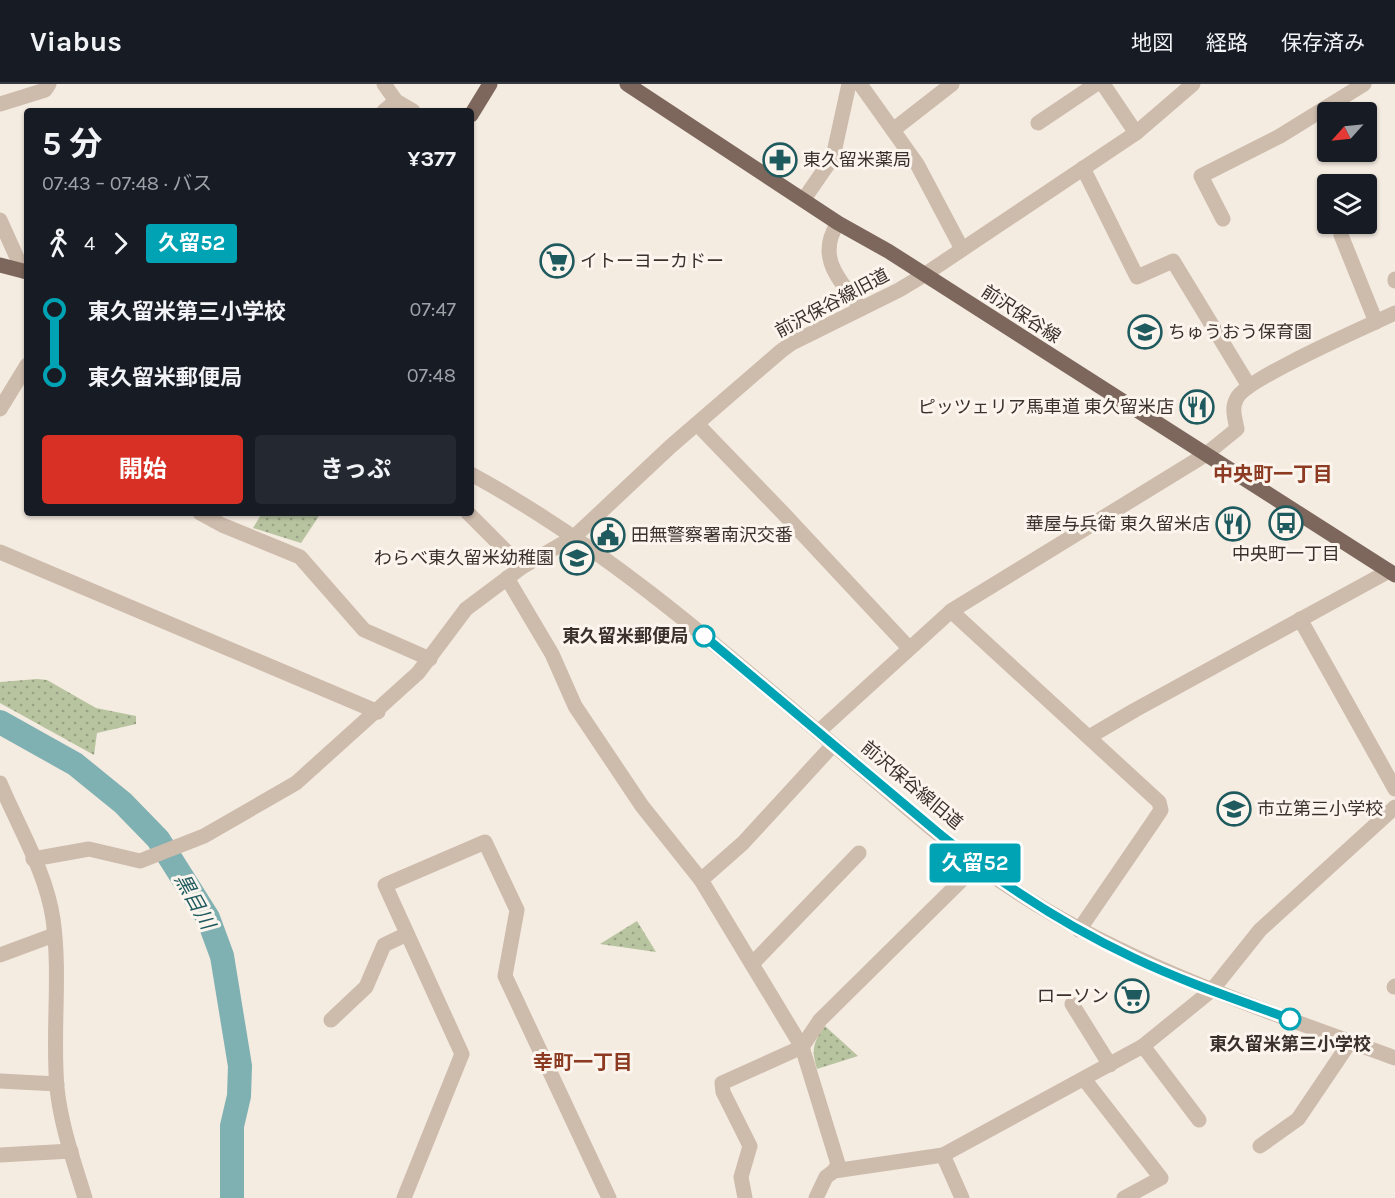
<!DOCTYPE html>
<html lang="ja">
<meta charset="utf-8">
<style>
:root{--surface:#171b24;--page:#242831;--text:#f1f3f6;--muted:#9ea1a6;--line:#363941;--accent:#d93025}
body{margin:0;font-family:Karla,"Noto Sans JP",sans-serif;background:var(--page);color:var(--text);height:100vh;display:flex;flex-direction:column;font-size:22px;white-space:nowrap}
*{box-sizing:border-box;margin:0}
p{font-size:20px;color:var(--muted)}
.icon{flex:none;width:33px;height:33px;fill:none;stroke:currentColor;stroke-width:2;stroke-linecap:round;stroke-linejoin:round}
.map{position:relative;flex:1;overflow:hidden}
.sheet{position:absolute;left:24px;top:24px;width:450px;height:408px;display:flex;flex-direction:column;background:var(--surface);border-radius:6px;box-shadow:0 2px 4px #0004}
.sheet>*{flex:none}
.badge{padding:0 12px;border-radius:4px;font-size:21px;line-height:39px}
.needle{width:39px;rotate:243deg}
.buttons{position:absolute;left:1317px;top:18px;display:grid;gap:12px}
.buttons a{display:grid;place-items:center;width:60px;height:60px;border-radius:6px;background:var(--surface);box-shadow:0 2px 4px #0004;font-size:30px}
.map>.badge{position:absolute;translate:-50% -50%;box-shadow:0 0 0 3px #fff}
.legs{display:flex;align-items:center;gap:9px;height:66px;padding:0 18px;font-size:20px}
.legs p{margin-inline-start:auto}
.headline{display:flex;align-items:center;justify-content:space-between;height:102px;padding:0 18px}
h1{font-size:33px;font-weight:700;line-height:45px}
.primary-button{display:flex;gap:12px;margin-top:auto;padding:12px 18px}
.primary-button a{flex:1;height:69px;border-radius:6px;background:var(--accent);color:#fff;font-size:24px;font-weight:700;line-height:69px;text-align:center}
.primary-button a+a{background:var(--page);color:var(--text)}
ul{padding:0 18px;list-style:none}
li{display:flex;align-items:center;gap:21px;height:66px;font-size:22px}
li i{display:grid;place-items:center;width:9px;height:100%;margin:0 8px;background:currentColor}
li i::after{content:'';width:15px;height:15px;margin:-8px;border:4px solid;border-radius:50%;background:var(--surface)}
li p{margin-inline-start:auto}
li:first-child i{background:linear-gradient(#0000 50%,currentColor 0)}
li:last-child i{background:linear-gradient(currentColor 50%,#0000 0)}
header{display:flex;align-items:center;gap:36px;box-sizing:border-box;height:84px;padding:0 30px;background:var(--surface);border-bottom:2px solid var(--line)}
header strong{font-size:28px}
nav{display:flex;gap:33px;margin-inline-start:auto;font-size:21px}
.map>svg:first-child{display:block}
.park{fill:url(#park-dots)}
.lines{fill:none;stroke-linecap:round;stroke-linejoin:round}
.river{stroke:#7fb0b2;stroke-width:24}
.minor{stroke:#cdbbac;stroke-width:15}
.major{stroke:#7d675c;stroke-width:15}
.line-1-casing{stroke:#fff;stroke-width:14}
.line-1{stroke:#00a3b4;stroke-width:9}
.stop-1-dot{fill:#fff;stroke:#00a3b4;stroke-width:3}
.labels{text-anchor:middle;stroke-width:6;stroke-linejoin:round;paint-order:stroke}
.poi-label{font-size:18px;fill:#3b302b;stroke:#fbf5ee;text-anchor:start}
.street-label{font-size:18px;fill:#3b302b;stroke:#fbf5ee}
.stop-label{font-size:18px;font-weight:bold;fill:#3b302b;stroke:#fbf5ee;text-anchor:end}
.neighbourhood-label{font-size:20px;font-weight:bold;fill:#8c3b22;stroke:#fbf5ee}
.water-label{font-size:20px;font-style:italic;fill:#1f5a5e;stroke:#fbf5ee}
</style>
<header>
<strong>Viabus</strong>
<nav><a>地図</a><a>経路</a><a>保存済み</a></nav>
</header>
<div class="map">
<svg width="1395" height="1114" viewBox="0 0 1395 1114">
<defs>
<pattern id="park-dots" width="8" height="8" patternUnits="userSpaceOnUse" patternTransform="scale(1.5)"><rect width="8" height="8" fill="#b8c4a0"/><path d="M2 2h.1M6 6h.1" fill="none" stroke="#97a083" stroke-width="1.8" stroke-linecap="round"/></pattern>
</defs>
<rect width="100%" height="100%" fill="#f4ebe1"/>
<!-- park -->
<g class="park">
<polygon points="262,429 321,429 301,459 253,444"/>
<polygon points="37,595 47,596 96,624 136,632 136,640 97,649 94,671 0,619 0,598"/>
<polygon points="637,837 656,868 600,860"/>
<path d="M825,942L858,972L817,985C811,966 813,958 825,942Z"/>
</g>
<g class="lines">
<!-- river -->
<polyline class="river" points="0,638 75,680 123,719 158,755 208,834 222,872 240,982 239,1012 232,1042 232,1114"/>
<!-- minor -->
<g class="minor">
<polyline points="384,0 396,17 413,27"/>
<polyline points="860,0 917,80 962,165"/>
<polyline points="1103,0 1136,49"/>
<polyline points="0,20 45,6 49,0"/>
<polyline points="384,27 396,17"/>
<polyline points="1038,39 1096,0"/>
<polyline points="893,46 952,0"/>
<polyline points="1083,84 1137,193 1173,177 1249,302"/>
<polyline points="804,115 833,73 849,0"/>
<polyline points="1223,135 1201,92 1280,52 1364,0"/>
<polyline points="0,136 23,187"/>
<path d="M838,139C815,174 841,197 861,225"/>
<polyline points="1341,151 1376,238"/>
<polyline points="1395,195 1395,197"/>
<polyline points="0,325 27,281"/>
<polyline points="697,340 783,429 909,564"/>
<path d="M471,390C616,469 738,580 864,687C902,719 939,753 979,782C1104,874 1251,921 1395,974"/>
<polyline points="200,429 222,441 300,473 364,546 430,575"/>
<polyline points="468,429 522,483"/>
<polyline points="0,468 378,628"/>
<polyline points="507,494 552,570 575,622 642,722 701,796 802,963 838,1080 834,1087 826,1093 816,1114"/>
<polyline points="951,527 1159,718 1161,726 1153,738 1079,846"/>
<polyline points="1300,535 1395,705"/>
<path d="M818,648L951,527L1205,371L1237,345C1235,334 1231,324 1237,314C1247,294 1368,242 1395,229"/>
<polyline points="1089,653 1135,626 1389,487"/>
<path d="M0,699C18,742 46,788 53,835C61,892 52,948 57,1004C61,1042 74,1078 85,1114"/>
<polyline points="33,775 89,765 140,777 204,752 296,699 418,589 466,525 522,483 574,453 671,362 781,267 792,259 899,206 924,191 1136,49 1193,0"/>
<polyline points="701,796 743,759 833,661"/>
<polyline points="0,871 54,851"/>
<polyline points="752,880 859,769"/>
<polyline points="1394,903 1395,902"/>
<polyline points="1072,920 1110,981"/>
<polyline points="331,936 366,903 384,861 407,850"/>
<polyline points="1143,962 1199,1036"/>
<polyline points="1084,995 1161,1094 1124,1114"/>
<polyline points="0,997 57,1000"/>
<polyline points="1260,1062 1298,1035 1350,958"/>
<polyline points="0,1071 71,1067"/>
<polyline points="943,1071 962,1114"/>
<polyline points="834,1087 943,1071 1143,962 1212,906 1260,846 1395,723"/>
<polyline points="404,1114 462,970 385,801 485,758 517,826 505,892 609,1114"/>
<polyline points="745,1114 741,1093 750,1062 723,1008 722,999 802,963 820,936 977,781"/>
</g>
<!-- major -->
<g class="major">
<polyline points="627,0 838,139 888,167 1395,491"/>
<polyline points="471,31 490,0"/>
<polyline points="0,181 27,188"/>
</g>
</g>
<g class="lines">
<defs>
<path id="line-1" d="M704,552L942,752C1001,800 1064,841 1134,874C1184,898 1238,916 1290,935"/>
</defs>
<!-- line-1 casing -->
<use href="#line-1" class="line-1-casing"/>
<!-- line-1 -->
<use href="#line-1" class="line-1"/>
</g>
<!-- icons -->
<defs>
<symbol id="pharmacy-ring" viewBox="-11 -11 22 22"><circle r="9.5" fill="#fbf5ee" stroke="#1f5a5e" stroke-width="1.5"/><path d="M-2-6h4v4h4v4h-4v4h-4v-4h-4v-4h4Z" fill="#1f5a5e"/></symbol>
<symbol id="supermarket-ring" viewBox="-11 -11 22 22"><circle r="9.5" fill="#fbf5ee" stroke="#1f5a5e" stroke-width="1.5"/><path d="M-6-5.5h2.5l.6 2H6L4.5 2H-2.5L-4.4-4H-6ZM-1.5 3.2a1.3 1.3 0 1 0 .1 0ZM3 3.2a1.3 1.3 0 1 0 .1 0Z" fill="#1f5a5e"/></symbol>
<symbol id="school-ring" viewBox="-11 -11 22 22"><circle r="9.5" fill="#fbf5ee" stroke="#1f5a5e" stroke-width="1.5"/><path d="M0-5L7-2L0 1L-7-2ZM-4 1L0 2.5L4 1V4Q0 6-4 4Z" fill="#1f5a5e"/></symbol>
<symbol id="restaurant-ring" viewBox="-11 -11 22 22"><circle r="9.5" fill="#fbf5ee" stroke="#1f5a5e" stroke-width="1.5"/><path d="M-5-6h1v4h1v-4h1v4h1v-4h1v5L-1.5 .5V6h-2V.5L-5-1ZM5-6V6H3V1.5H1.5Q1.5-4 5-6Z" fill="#1f5a5e"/></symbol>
<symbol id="bus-ring" viewBox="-11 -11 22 22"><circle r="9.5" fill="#fbf5ee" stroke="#1f5a5e" stroke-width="1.5"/><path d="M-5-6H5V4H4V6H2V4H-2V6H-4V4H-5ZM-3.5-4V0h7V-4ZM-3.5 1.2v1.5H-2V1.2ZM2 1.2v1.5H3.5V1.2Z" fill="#1f5a5e"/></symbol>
<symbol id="civic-ring" viewBox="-11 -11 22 22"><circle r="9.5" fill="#fbf5ee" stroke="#1f5a5e" stroke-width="1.5"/><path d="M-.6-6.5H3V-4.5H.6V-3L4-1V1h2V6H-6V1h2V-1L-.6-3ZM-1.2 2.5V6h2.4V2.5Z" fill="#1f5a5e"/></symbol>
</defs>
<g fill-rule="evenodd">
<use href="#pharmacy-ring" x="761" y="57" width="38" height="38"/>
<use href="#supermarket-ring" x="538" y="158" width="38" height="38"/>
<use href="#school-ring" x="1126" y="229" width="38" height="38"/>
<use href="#restaurant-ring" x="1178" y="304" width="38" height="38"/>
<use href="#bus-ring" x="1267" y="420" width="38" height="38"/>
<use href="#restaurant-ring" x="1214" y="421" width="38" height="38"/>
<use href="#civic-ring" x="589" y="432" width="38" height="38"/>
<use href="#school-ring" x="558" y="455" width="38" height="38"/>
<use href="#school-ring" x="1215" y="706" width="38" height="38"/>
<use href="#supermarket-ring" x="1113" y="893" width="38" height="38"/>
</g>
<!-- markers -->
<g class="stop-1-dot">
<circle cx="704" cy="552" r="10"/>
<circle cx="1290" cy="935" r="10"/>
</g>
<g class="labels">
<!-- poi labels -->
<g class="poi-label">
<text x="803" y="82">東久留米薬局</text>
<text x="580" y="183">イトーヨーカドー</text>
<text x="1168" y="254">ちゅうおう保育園</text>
<text x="1174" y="329" text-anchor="end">ピッツェリア馬車道 東久留米店</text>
<text x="1210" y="446" text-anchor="end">華屋与兵衛 東久留米店</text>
<text x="631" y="457">田無警察署南沢交番</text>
<text x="1286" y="476" text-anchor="middle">中央町一丁目</text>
<text x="554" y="480" text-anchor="end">わらべ東久留米幼稚園</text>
<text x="1257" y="731">市立第三小学校</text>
<text x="1109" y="918" text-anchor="end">ローソン</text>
</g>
<!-- street labels -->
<g class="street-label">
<text transform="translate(832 219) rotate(-28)" y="6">前沢保谷線旧道</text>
<text transform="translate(1021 230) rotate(33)" y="6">前沢保谷線</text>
<text transform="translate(912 701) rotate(40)" y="6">前沢保谷線旧道</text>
</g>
<!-- stop labels -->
<g class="stop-label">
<text x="688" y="558">東久留米郵便局</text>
<text x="1290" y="966" text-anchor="middle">東久留米第三小学校</text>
</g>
<!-- neighbourhood labels -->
<g class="neighbourhood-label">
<text x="1273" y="397">中央町一丁目</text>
<text x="583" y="985">幸町一丁目</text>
</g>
<!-- water labels -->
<g class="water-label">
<text transform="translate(195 817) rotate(61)" y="7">黒目川</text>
</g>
</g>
</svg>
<div class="buttons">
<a><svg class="needle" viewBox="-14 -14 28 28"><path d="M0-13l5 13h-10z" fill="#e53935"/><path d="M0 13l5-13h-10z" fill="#9ea1a6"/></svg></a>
<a><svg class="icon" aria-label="layers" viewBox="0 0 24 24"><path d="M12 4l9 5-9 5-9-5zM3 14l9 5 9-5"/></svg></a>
</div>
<b class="badge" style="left:975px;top:779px;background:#00a3b4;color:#fff">久留52</b>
<section class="sheet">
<div class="headline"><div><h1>5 分</h1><p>07:43 – 07:48 · バス</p></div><b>¥377</b></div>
<div class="legs"><svg class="icon" aria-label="walk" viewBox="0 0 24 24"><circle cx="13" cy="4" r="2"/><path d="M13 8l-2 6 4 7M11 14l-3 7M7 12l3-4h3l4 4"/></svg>4<svg class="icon" aria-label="forward" viewBox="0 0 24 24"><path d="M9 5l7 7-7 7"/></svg><b class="badge" style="background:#00a3b4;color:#fff">久留52</b></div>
<ul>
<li><i style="color:#00a3b4"></i><b>東久留米第三小学校</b><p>07:47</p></li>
<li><i style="color:#00a3b4"></i><b>東久留米郵便局</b><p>07:48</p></li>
</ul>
<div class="primary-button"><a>開始</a><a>きっぷ</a></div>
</section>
</div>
